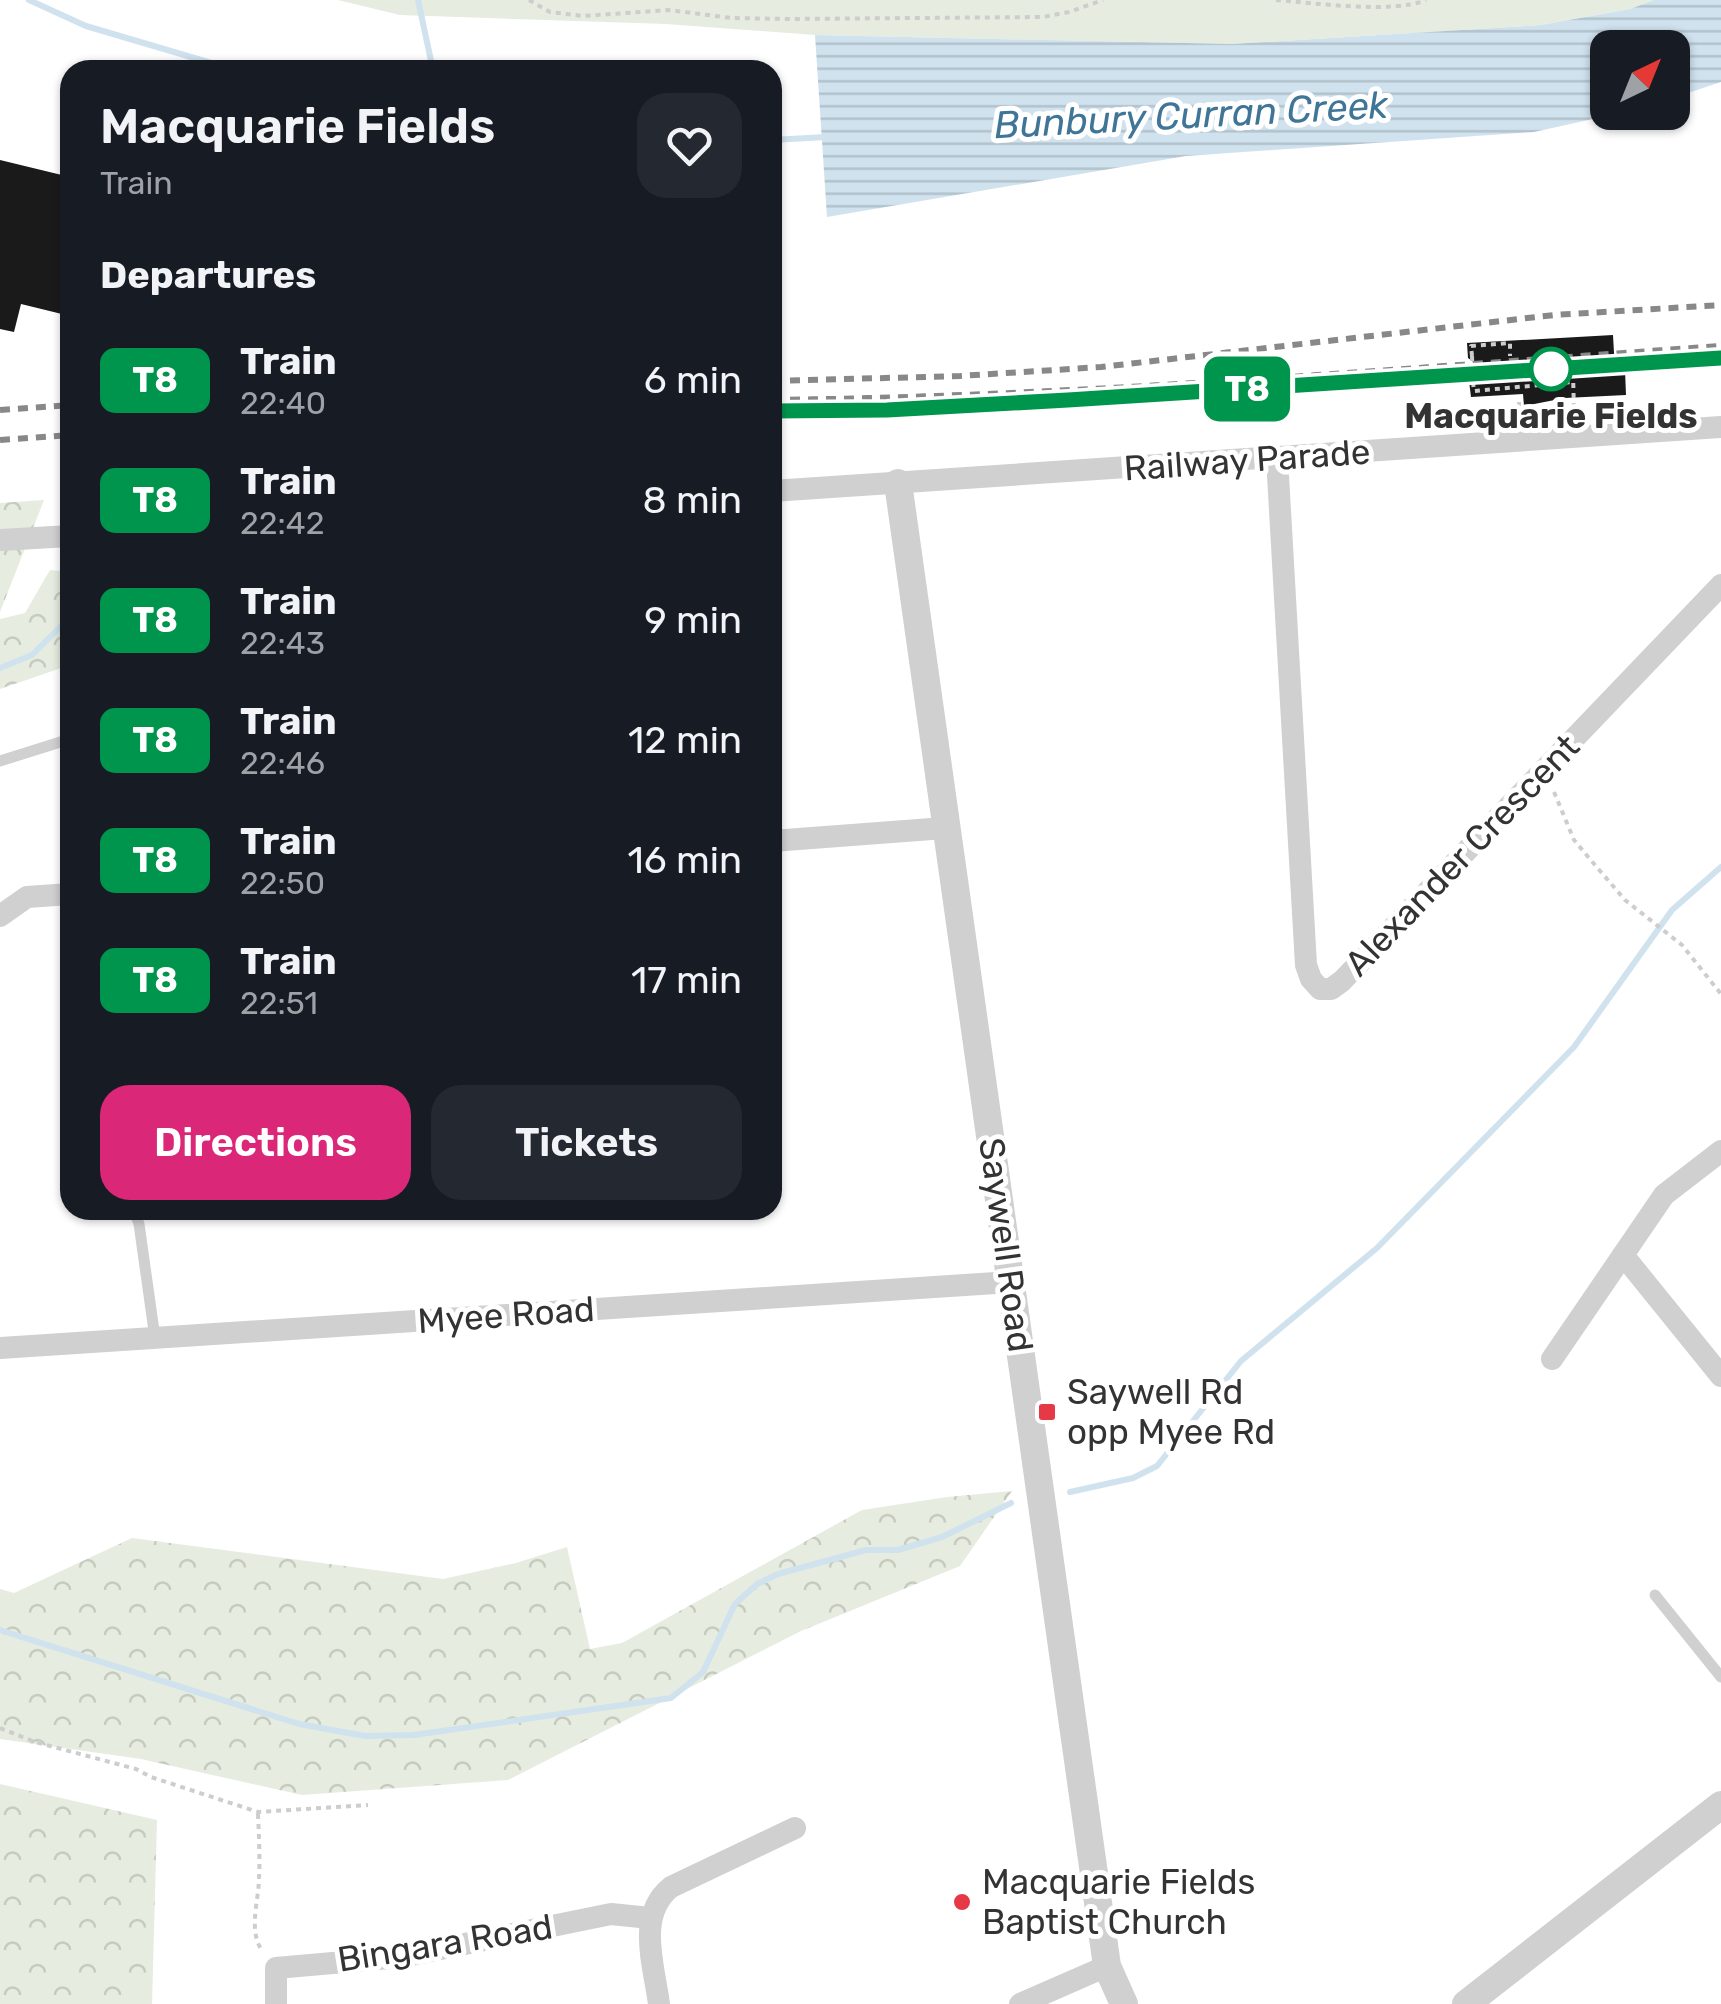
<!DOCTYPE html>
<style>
:root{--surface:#171b24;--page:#242831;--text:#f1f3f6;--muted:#9ea1a6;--accent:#db2777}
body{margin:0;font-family:Rubik,sans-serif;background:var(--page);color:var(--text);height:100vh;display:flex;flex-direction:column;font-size:38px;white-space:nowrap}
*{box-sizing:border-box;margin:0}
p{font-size:32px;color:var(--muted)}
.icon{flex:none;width:55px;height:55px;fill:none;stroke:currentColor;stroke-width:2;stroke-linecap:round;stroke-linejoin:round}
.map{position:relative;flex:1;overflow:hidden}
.sheet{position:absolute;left:60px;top:60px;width:722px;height:1160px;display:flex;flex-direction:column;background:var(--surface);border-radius:30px;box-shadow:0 2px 8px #0004}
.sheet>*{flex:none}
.badge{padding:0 20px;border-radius:15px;font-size:35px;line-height:65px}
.needle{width:65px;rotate:43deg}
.controls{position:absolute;left:1590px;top:30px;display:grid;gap:20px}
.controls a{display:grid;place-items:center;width:100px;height:100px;border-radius:20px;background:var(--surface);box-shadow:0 2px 8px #0004;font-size:50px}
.map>.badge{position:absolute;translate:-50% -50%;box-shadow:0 0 0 5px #fff}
h2{padding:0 40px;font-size:38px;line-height:90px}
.round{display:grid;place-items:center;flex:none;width:105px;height:105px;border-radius:30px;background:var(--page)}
.head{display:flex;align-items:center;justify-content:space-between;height:170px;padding:0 40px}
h1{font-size:48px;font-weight:600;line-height:75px}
.primary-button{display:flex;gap:20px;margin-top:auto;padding:20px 40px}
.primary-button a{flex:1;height:115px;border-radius:30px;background:var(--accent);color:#fff;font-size:40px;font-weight:600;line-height:115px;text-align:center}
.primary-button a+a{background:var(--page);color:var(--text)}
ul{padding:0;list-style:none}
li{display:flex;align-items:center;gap:30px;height:120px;padding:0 40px}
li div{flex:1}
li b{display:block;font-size:38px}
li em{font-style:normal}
li .badge{min-width:110px;font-weight:700;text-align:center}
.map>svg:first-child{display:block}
.grass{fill:#e6ecdf}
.forest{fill:url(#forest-crowns)}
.water{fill:url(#water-rules)}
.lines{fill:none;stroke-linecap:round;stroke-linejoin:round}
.stream{stroke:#cfe2ee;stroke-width:6}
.building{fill:#1a1a1a}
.path{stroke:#cdcdcd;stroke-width:4;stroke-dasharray:5 5;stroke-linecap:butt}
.service{stroke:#d0d0d0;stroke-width:11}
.minor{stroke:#d0d0d0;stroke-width:22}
.tertiary{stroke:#d0d0d0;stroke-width:28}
.rail{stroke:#888;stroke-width:6;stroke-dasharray:10 8;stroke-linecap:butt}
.path-bridge{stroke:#cdcdcd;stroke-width:4;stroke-dasharray:5 5;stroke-linecap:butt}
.line-casing{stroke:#fff;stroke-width:22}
.line{stroke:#00954c;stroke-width:15}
.stop-dot{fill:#fff;stroke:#00954c;stroke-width:5}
.poi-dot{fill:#e63946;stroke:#fff;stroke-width:4}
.labels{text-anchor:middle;stroke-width:10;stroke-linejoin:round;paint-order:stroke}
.stop-label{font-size:35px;font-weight:bold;fill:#333;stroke:#fff}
.street-label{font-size:35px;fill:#333;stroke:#fff}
.poi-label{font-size:35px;fill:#333;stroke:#fff;text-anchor:start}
.water-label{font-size:38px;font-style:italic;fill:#3f7597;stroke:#fff}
</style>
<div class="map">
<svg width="1721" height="2004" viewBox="0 0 1721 2004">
<defs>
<pattern id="forest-crowns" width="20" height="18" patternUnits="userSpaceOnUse" patternTransform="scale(2.5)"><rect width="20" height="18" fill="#e6ecdf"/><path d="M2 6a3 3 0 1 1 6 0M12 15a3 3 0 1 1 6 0" fill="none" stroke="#c6cbc0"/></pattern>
<pattern id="water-rules" width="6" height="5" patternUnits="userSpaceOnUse" patternTransform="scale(2.5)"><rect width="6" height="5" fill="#cfe2ee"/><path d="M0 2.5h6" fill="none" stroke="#b2c2cd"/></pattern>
</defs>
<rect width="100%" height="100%" fill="#fff"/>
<!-- grass -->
<polygon class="grass" points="338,0 1654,0 1630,9 1541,25 1232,44 815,35 666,24 400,15"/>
<!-- forest -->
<g class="forest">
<polygon points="44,500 0,612 0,503"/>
<polygon points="50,570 70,572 70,665 0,689 0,619 25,613"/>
<polygon points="1012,1491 960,1566 801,1631 508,1780 302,1795 141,1759 0,1739 0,1589 14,1593 132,1538 443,1579 516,1563 567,1547 590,1649 622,1643 862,1510 947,1497"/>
<polygon points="0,1784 157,1820 152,2004 0,2004"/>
</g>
<!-- water -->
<polygon class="water" points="1654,0 1721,0 1721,82 1673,98 1672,48 1608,48 1608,112 1620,113 1534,132 1186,156 827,217 815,35 1232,44 1541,25 1630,9"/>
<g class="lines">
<!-- stream -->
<g class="stream">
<polyline points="29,0 86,26 235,70"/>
<polyline points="418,0 433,70"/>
<polyline points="772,140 826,137"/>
<polyline points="0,668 32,655 70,617"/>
<polyline points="1070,1492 1133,1478 1157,1466 1241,1361 1377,1248 1574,1047 1672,910 1721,867"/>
<polyline points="0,1630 299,1724 365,1736 414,1735 671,1698 703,1672 735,1604 757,1584 778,1574 866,1550 898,1550 942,1537 1011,1503"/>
</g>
</g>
<!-- building -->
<g class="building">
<polygon points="0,160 70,177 70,316 21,304 14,332 0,329"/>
<polygon points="1613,335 1615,371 1625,370 1626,395 1565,398 1524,406 1523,394 1471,397 1469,381 1497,379 1468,358 1467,343"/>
</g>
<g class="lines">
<!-- path -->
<g class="path">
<polyline points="529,0 550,12 583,16 669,10 731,18 787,19 1043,17 1069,12 1103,0"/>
<path d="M1276,0C1315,3 1393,14 1426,0"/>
<polyline points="1472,356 1471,346 1510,343 1510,356"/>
<polyline points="1573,373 1574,411"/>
<polyline points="1473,382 1474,391 1573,382"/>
<polyline points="1519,402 1519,420"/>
<polyline points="1554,792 1574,840 1589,858 1625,900 1682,945 1721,994"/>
<polyline points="0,1728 35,1742 136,1769 151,1777 258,1812 368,1805"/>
<path d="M258,1814C259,1836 260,1858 259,1880C258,1904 248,1932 263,1952"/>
</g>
<!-- service -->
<g class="service">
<polyline points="0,761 70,739"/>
<polyline points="134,1210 139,1224 155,1338"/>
<polyline points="1655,1595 1721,1677"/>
</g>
<!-- minor -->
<g class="minor">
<polyline points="1277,458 1306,965 1311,979 1320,989 1331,989 1342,981 1721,585"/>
<polyline points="772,491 1721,427"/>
<polyline points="0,540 70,536"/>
<polyline points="772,841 945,828"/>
<polyline points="0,916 27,897 70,894"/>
<polyline points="1623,1255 1721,1376"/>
<polyline points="0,1348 1011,1282"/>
<polyline points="1552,1359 1664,1195 1721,1151"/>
<polyline points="276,2004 276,1968 401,1957 611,1914 650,1918"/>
<path d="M659,2004C654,1965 636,1915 671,1887L795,1828"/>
<polyline points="1020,2004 1107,1966"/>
</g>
<!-- tertiary -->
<g class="tertiary">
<polyline points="898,483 1107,1966 1124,2004"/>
<polyline points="1466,2004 1721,1805"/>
</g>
<!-- rail -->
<g class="rail">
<polyline points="772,381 960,376 1101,367 1554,315 1721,305"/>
<path d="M772,400C1089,396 1405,368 1721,346"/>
<polyline points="0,410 70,405"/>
<polyline points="0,440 70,435"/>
</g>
<!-- path-bridge -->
<polyline class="path-bridge" points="1472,356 1473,382"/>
</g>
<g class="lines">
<defs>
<polyline id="line" points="772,411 887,410 1068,400 1721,358"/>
</defs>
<!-- line casing -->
<use href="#line" class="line-casing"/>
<!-- line -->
<use href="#line" class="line"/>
</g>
<!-- markers -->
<circle class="stop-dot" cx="1551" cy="369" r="20"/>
<g class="poi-dot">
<rect x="1037" y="1402" width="20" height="20" rx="5"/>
<circle cx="962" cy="1902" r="10"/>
</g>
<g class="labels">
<!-- stop labels -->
<g class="stop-label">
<text x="1551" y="428">Macquarie Fields</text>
</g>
<!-- street labels -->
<g class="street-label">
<text transform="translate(1247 460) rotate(-4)" y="12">Railway Parade</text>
<text transform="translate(1462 855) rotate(-46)" y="12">Alexander Crescent</text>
<text transform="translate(1006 1245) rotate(82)" y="12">Saywell Road</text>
<text transform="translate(506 1315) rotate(-4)" y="12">Myee Road</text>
<text transform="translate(445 1943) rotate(-9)" y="12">Bingara Road</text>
</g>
<!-- poi labels -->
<g class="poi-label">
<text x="1067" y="1404">Saywell Rd<tspan x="1067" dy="40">opp Myee Rd</tspan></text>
<text x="982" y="1894">Macquarie Fields<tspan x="982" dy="40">Baptist Church</tspan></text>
</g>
<!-- water labels -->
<g class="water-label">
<text transform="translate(1191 115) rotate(-3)" y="13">Bunbury Curran Creek</text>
</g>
</g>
</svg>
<div class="controls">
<a><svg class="needle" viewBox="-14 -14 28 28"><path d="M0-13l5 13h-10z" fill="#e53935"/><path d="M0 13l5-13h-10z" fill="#9ea1a6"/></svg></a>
</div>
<b class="badge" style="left:1247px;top:389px;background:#00954c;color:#fff">T8</b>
<section class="sheet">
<div class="head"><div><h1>Macquarie Fields</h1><p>Train</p></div><a class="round"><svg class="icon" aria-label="heart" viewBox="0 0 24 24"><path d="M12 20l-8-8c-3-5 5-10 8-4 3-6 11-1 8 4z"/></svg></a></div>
<h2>Departures</h2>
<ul>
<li><span class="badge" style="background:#00954c;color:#fff">T8</span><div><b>Train</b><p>22:40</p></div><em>6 min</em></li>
<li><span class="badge" style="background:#00954c;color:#fff">T8</span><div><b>Train</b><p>22:42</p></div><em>8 min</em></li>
<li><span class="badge" style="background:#00954c;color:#fff">T8</span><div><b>Train</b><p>22:43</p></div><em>9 min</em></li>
<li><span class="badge" style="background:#00954c;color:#fff">T8</span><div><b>Train</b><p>22:46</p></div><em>12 min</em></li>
<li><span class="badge" style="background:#00954c;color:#fff">T8</span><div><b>Train</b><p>22:50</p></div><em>16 min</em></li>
<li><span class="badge" style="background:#00954c;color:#fff">T8</span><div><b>Train</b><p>22:51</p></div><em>17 min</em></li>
</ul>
<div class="primary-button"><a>Directions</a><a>Tickets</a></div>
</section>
</div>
